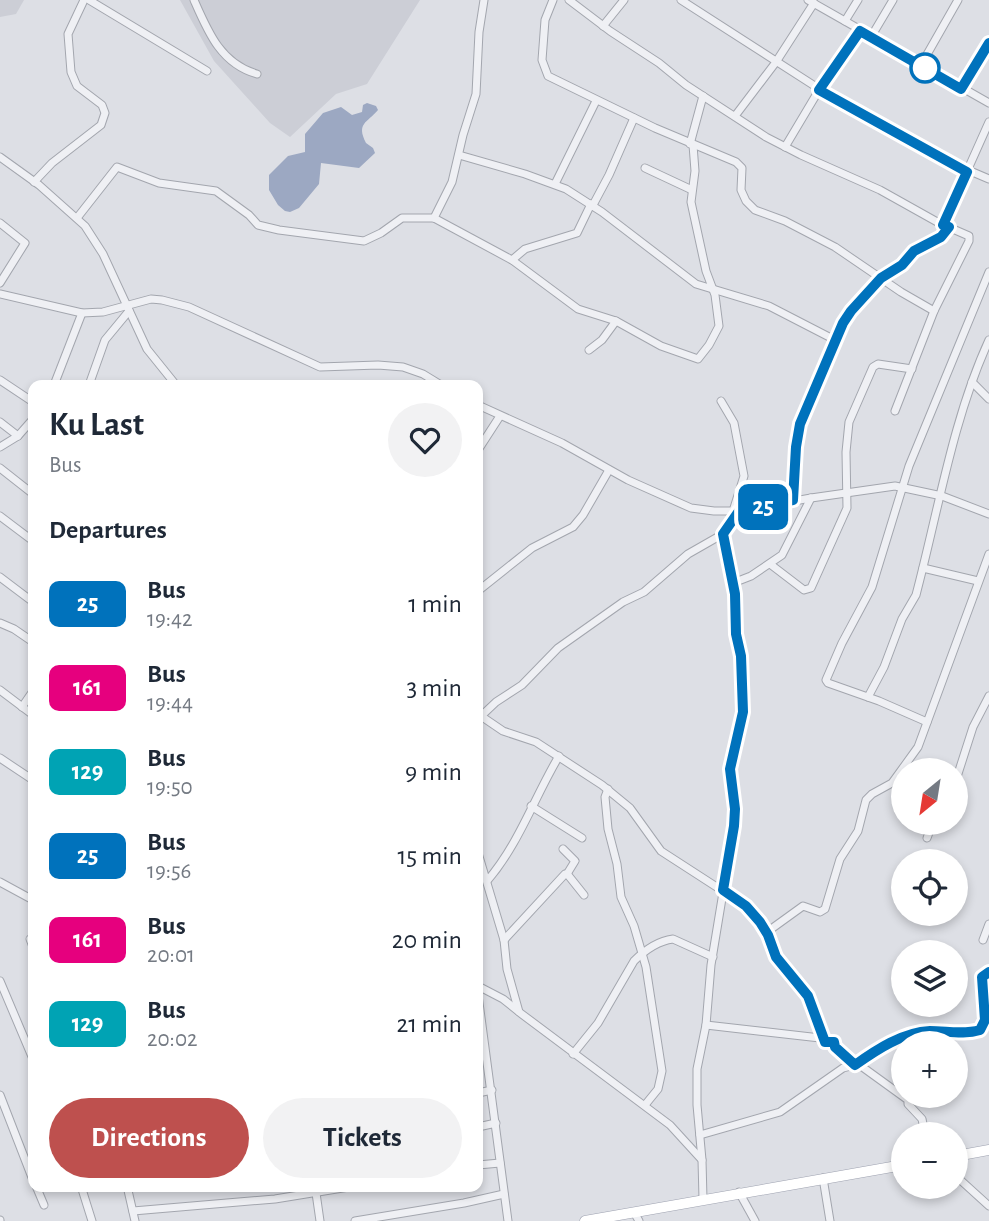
<!DOCTYPE html>
<meta charset="utf-8">
<style>
:root{--surface:#fff;--page:#f2f2f3;--text:#1f2937;--muted:#747a83;--accent:#be504e}
body{margin:0;font-family:"Alegreya Sans",sans-serif;background:var(--page);color:var(--text);height:100vh;display:flex;flex-direction:column;font-size:26px;white-space:nowrap}
*{box-sizing:border-box;margin:0}
p{font-size:23px;color:var(--muted)}
.icon{flex:none;width:38px;height:38px;fill:none;stroke:currentColor;stroke-width:2;stroke-linecap:round;stroke-linejoin:round}
.map{position:relative;flex:1;overflow:hidden}
.panel{position:absolute;left:28px;top:380px;width:455px;height:812px;display:flex;flex-direction:column;background:var(--surface);border-radius:14px;box-shadow:0 4px 10px #0003}
.panel>*{flex:none}
.badge{padding:0 14px;border-radius:10px;font-size:24px;line-height:46px}
.needle{width:46px;rotate:210deg}
.tools{position:absolute;left:891px;top:758px;display:grid;gap:14px}
.tools a{display:grid;place-items:center;width:77px;height:77px;border-radius:50%;background:var(--surface);box-shadow:0 4px 10px #0003;font-size:35px}
.map>.badge{position:absolute;translate:-50% -50%;box-shadow:0 0 0 4px #fff}
h2{padding:0 21px;font-size:26px;line-height:63px}
.round{display:grid;place-items:center;flex:none;width:74px;height:74px;border-radius:37px;background:var(--page)}
.head{display:flex;align-items:center;justify-content:space-between;height:119px;padding:0 21px}
h1{font-size:33px;font-weight:700;line-height:52px}
.cta{display:flex;gap:14px;margin-top:auto;padding:14px 21px}
.cta a{flex:1;height:80px;border-radius:42px;background:var(--accent);color:#fff;font-size:28px;font-weight:700;line-height:80px;text-align:center}
.cta a+a{background:var(--page);color:var(--text)}
ul{padding:0;list-style:none}
li{display:flex;align-items:center;gap:21px;height:84px;padding:0 21px}
li div{flex:1}
li b{display:block;font-size:26px}
li em{font-style:normal}
li .badge{min-width:77px;font-weight:700;text-align:center}
.map>svg:first-child{display:block}
.built{fill:#ccced6}
.water{fill:#9ca8c2}
.lines{fill:none;stroke-linecap:round;stroke-linejoin:round}
.minor-casing{stroke:#a3a6ae;stroke-width:9}
.major-casing{stroke:#9ea2b0;stroke-width:11}
.minor{stroke:#eff0f4;stroke-width:7}
.major{stroke:#fff;stroke-width:10}
.line-casing{stroke:#fff;stroke-width:16}
.line{stroke:#0072bc;stroke-width:10}
.stop-dot{fill:#fff;stroke:#0072bc;stroke-width:3.5}
</style>
<div class="map">
<svg width="989" height="1221" viewBox="0 0 989 1221">
<rect width="100%" height="100%" fill="#dddfe5"/>
<!-- built -->
<g class="built">
<polygon points="0,0 24,0 16,14 0,17"/>
<polygon points="180,0 420,0 367,84 336,94 290,137 270,123 214,61"/>
</g>
<!-- water -->
<path class="water" d="M367,103L376,106L378,110C367,123 356,123 366,143L373,148L375,153L359,168L321,163L319,184L299,208L290,212L285,211L278,205L269,190V175L288,156L305,152V134L323,113L341,107L352,115L362,112L363,105Z"/>
<g class="lines">
<defs>
<g id="minor">
<polyline points="89,0 207,71"/>
<path d="M194,0C208,32 221,64 257,74"/>
<polyline points="553,0 545,20 542,60 548,76 655,128 736,162 742,168 741,190 746,201 755,210 785,221 835,247 901,292 934,311"/>
<polyline points="569,0 610,31 659,63 686,85 766,137 801,155 880,190 939,223 969,236 969,241 934,311 895,411"/>
<polyline points="681,0 835,99 942,159 989,179"/>
<polyline points="808,0 989,103"/>
<polyline points="845,21 858,0"/>
<polyline points="603,26 624,0"/>
<polyline points="871,37 893,0"/>
<polyline points="921,65 958,0"/>
<polyline points="961,89 989,43"/>
<polyline points="735,116 776,62 814,3"/>
<polyline points="690,144 703,96"/>
<polyline points="785,147 819,90 860,31"/>
<polyline points="459,155 525,174 566,189 602,212 696,284 769,306 835,340"/>
<polyline points="0,157 39,185 85,226 103,254 147,349 176,385"/>
<polyline points="645,168 692,190"/>
<polyline points="34,182 52,163 101,125 105,113 102,105 77,86 71,72 68,34 84,0"/>
<polyline points="555,184 596,101"/>
<polyline points="593,205 609,175 634,118"/>
<polyline points="77,218 117,167 159,183 216,191 249,215 258,225 279,230 364,241 381,233 402,218 434,218 512,260 578,309 616,321 661,346 698,359 709,345 719,326 715,295 706,271 691,202 695,171 693,145"/>
<polyline points="434,218 452,182 463,135 476,94 479,32 484,0"/>
<polyline points="0,223 25,243 0,283"/>
<polyline points="943,225 989,122"/>
<polyline points="512,260 525,249 577,233 591,204"/>
<polyline points="0,294 82,313 103,312 151,299 162,300 189,307 320,367 378,365 403,367 423,374 441,385"/>
<polyline points="589,350 602,340 616,321"/>
<polyline points="0,380 33,402"/>
<polyline points="972,382 989,399"/>
<polyline points="54,385 82,313"/>
<polyline points="89,385 105,340 129,311"/>
<polyline points="721,401 734,423 744,476 733,511"/>
<polyline points="478,405 562,443 628,480 691,508 714,511 739,511 811,498 895,486 942,496 989,514"/>
<polyline points="0,422 18,436"/>
<polyline points="0,447 18,436 33,419"/>
<polyline points="478,450 500,416"/>
<polyline points="0,468 33,494"/>
<path d="M793,501L796,447L800,424L843,323C861,295 888,274 913,253C925,243 939,241 949,227"/>
<polyline points="0,516 33,541"/>
<polyline points="770,564 804,590 811,588 847,508 846,452 849,422 873,367 878,364 912,369"/>
<polyline points="923,568 978,581"/>
<polyline points="0,577 33,602"/>
<polyline points="733,583 751,576 782,555 811,498"/>
<polyline points="478,591 532,548 573,527 583,515 609,470"/>
<polyline points="0,623 14,629 33,642"/>
<polyline points="0,690 33,715"/>
<path d="M868,697L884,667L902,619L916,595C938,512 953,418 989,340"/>
<polyline points="22,707 33,691"/>
<polyline points="478,714 503,731 536,742 602,785 630,808 661,851 746,906 768,935 773,948 782,965 808,996 825,1042"/>
<polyline points="478,719 496,702 522,685 558,648 623,602 644,592 688,554 723,534 739,511"/>
<polyline points="927,722 879,701 828,683 826,680 842,643 872,587 909,466 989,272"/>
<polyline points="0,758 33,780"/>
<polyline points="956,780 973,727 989,696"/>
<polyline points="608,789 605,797 608,829 617,864 621,897 634,926 646,967 662,1071 658,1089 645,1105"/>
<polyline points="531,806 582,838"/>
<polyline points="927,838 933,822"/>
<polyline points="563,849 575,861 567,874"/>
<polyline points="478,853 504,940 507,969 519,1012 670,1125 702,1160 703,1199"/>
<path d="M487,881C519,844 534,798 559,756"/>
<polyline points="0,882 33,900"/>
<polyline points="767,932 803,906 820,912 825,909 840,859 858,831 866,800 872,794 892,783 918,747 989,554"/>
<polyline points="30,939 33,947"/>
<polyline points="504,940 565,874 568,875 584,895"/>
<polyline points="983,940 989,924"/>
<polyline points="0,981 33,1059"/>
<polyline points="478,986 503,999 518,1011"/>
<polyline points="478,995 508,1221"/>
<path d="M706,1025L820,1038L825,1042H833C837,1050 853,1065 861,1066L908,1100V1104L922,1119L924,1129L931,1134"/>
<path d="M573,1054L598,1023L634,961C645,950 658,941 673,939L713,957"/>
<polyline points="478,1093 492,1090"/>
<polyline points="0,1095 33,1180"/>
<polyline points="478,1127 496,1123"/>
<polyline points="700,1135 780,1112 843,1068 855,1065 874,1050 910,1035 927,1031 966,1033 980,1030 985,1020 982,977 989,972"/>
<polyline points="702,1160 697,1105 697,1069 706,1025 711,965 734,826 735,809 730,769 743,712 742,667 736,633 735,594 723,534"/>
<polyline points="478,1165 500,1163"/>
<polyline points="956,1176 989,1206"/>
<polyline points="823,1178 830,1221"/>
<polyline points="36,1186 44,1205"/>
<polyline points="81,1186 92,1221"/>
<polyline points="127,1186 135,1221"/>
<polyline points="315,1186 320,1221"/>
<polyline points="739,1192 755,1221"/>
<polyline points="133,1211 275,1199 355,1186"/>
<polyline points="634,1212 639,1221"/>
<polyline points="0,1220 0,1221"/>
<polyline points="355,1221 464,1203 504,1194"/>
</g>
<g id="major">
<polyline points="956,1156 989,1150"/>
<polyline points="585,1221 903,1165"/>
</g>
</defs>
<!-- minor casing -->
<use href="#minor" class="minor-casing"/>
<!-- major casing -->
<use href="#major" class="major-casing"/>
<!-- minor -->
<use href="#minor" class="minor"/>
<!-- major -->
<use href="#major" class="major"/>
</g>
<g class="lines">
<defs>
<path id="line" d="M989,43L961,89L860,31L819,90L967,172L943,225L949,227L941,237L914,251L902,265L881,278L851,311L843,323L800,424L796,447L793,500L739,511L723,534L735,594L736,634L741,656L743,712L730,769L735,809L734,826L723,890L746,906L760,922L768,935L776,957L808,996L825,1042H834L835,1047L855,1065C876,1050 903,1032 930,1031C947,1031 964,1035 980,1030L985,1020L982,977L989,972"/>
</defs>
<!-- line casing -->
<use href="#line" class="line-casing"/>
<!-- line -->
<use href="#line" class="line"/>
</g>
<!-- markers -->
<circle class="stop-dot" cx="925" cy="68" r="14"/>
</svg>
<div class="tools">
<a><svg class="needle" viewBox="-14 -14 28 28"><path d="M0-13l5 13h-10z" fill="#e53935"/><path d="M0 13l5-13h-10z" fill="#747a83"/></svg></a>
<a><svg class="icon" aria-label="locate" viewBox="0 0 24 24"><circle cx="12" cy="12" r="6"/><path d="M12 2v4M12 18v4M2 12h4M18 12h4"/></svg></a>
<a><svg class="icon" aria-label="layers" viewBox="0 0 24 24"><path d="M12 4l9 5-9 5-9-5zM3 14l9 5 9-5"/></svg></a>
<a>+</a>
<a>−</a>
</div>
<b class="badge" style="left:763px;top:507px;background:#0072bc;color:#fff">25</b>
<section class="panel">
<div class="head"><div><h1>Ku Last</h1><p>Bus</p></div><a class="round"><svg class="icon" aria-label="heart" viewBox="0 0 24 24"><path d="M12 20l-8-8c-3-5 5-10 8-4 3-6 11-1 8 4z"/></svg></a></div>
<h2>Departures</h2>
<ul>
<li><span class="badge" style="background:#0072bc;color:#fff">25</span><div><b>Bus</b><p>19:42</p></div><em>1 min</em></li>
<li><span class="badge" style="background:#e6007e;color:#fff">161</span><div><b>Bus</b><p>19:44</p></div><em>3 min</em></li>
<li><span class="badge" style="background:#00a3b4;color:#fff">129</span><div><b>Bus</b><p>19:50</p></div><em>9 min</em></li>
<li><span class="badge" style="background:#0072bc;color:#fff">25</span><div><b>Bus</b><p>19:56</p></div><em>15 min</em></li>
<li><span class="badge" style="background:#e6007e;color:#fff">161</span><div><b>Bus</b><p>20:01</p></div><em>20 min</em></li>
<li><span class="badge" style="background:#00a3b4;color:#fff">129</span><div><b>Bus</b><p>20:02</p></div><em>21 min</em></li>
</ul>
<div class="cta"><a>Directions</a><a>Tickets</a></div>
</section>
</div>
